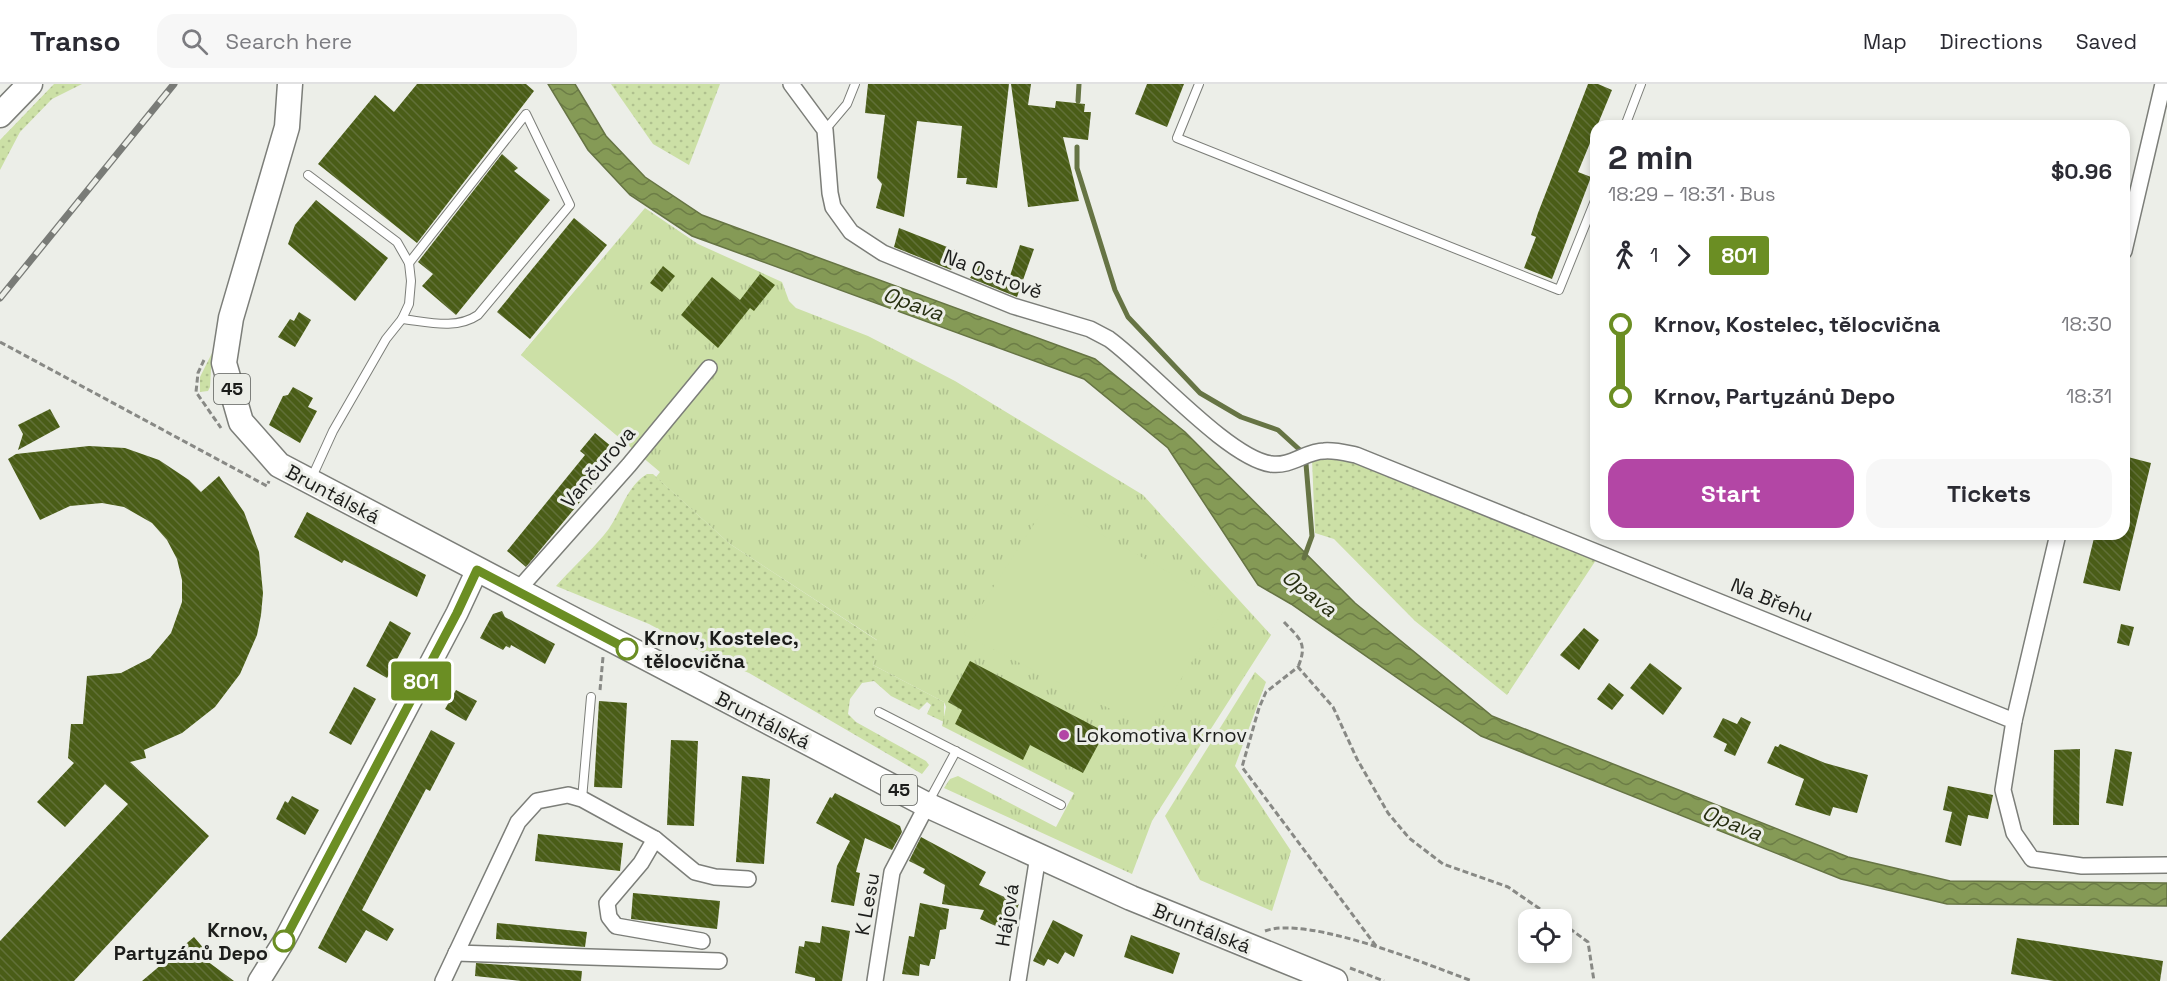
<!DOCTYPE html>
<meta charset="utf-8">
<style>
:root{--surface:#fff;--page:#f7f7f7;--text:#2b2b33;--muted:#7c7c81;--line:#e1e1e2;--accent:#b346a5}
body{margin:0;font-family:"Space Grotesk",sans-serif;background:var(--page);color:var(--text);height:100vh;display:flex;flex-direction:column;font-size:22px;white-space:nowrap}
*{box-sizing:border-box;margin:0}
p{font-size:20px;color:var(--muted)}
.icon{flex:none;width:33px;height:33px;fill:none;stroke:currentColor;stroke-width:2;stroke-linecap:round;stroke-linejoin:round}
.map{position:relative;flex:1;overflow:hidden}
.sheet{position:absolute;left:1590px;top:36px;width:540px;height:420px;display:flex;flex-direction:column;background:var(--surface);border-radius:18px;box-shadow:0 3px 9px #0003}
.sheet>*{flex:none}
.badge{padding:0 12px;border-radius:4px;font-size:21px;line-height:39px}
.buttons{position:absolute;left:1518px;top:825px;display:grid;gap:12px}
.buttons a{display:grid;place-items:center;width:54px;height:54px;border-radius:12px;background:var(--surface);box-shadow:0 3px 9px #0003;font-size:30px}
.map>.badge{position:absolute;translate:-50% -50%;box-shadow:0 0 0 3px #fff}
.legs{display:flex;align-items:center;gap:9px;height:66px;padding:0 18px;font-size:20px}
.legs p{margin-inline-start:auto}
.summary{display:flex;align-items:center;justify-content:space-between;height:102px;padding:0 18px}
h1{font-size:33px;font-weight:700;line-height:45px}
.button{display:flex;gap:12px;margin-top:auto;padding:12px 18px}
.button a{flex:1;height:69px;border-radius:18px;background:var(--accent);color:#fff;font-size:24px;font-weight:700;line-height:69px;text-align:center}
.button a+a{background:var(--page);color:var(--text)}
ul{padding:0 18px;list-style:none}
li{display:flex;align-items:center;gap:21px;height:72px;font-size:22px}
li i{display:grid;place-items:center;width:9px;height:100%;margin:0 8px;background:currentColor}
li i::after{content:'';width:15px;height:15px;margin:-8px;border:4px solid;border-radius:50%;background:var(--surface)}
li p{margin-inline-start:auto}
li:first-child i{background:linear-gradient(#0000 50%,currentColor 0)}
li:last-child i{background:linear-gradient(currentColor 50%,#0000 0)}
header{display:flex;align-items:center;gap:36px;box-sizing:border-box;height:84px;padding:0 30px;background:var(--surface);border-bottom:2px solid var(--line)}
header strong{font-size:28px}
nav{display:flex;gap:33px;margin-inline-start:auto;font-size:21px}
.search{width:420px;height:54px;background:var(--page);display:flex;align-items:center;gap:15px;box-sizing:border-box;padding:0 21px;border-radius:18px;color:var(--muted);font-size:22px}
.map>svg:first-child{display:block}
.grass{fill:url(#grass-dots)}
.park{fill:url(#park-tufts)}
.garden{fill:#cce0a6}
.water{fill:url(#water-waves);stroke:#667444;stroke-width:1.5}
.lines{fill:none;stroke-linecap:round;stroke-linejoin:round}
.stream{stroke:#667444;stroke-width:5}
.building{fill:url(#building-back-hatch)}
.lane-casing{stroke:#7c7e79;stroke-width:10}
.street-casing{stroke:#7c7e79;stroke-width:18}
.secondary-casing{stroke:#7c7e79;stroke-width:24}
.primary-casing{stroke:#7c7e79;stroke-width:27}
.path{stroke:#888985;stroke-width:3;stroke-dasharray:6 3;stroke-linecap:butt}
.lane{stroke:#fff;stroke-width:8}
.street{stroke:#fff;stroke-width:15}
.secondary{stroke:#fff;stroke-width:21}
.primary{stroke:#fff;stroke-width:24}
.rail-casing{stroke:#797b77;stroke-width:7}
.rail{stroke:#eceee8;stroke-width:4.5;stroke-dasharray:14;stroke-linecap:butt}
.line-1-casing{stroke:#fff;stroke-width:14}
.line-1{stroke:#6b8e23;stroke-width:9}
.stop-1-dot{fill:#fff;stroke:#6b8e23;stroke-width:3}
.poi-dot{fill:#b346a5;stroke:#eceee8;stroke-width:2}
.labels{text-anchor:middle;stroke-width:6;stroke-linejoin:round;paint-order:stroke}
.shield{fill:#eceee8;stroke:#5a5c58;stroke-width:1.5}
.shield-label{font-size:18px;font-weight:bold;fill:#1c1d1b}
.street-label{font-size:20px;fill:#1c1d1b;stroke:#eceee8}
.stop-label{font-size:20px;font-weight:bold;fill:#1c1d1b;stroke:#eceee8;text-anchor:start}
.poi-label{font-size:20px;fill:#1c1d1b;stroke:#eceee8;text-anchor:start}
.water-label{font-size:21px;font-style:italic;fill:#272f11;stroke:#eceee8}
</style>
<header>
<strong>Transo</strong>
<div class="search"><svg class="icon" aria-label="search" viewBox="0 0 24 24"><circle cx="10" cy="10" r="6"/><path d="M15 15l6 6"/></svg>Search here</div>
<nav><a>Map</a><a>Directions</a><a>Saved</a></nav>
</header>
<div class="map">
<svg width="2167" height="897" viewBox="0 0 2167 897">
<defs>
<pattern id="grass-dots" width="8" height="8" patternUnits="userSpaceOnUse" patternTransform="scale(1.5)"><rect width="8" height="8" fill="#cce0a6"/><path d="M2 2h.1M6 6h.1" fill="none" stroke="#afc08e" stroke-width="1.8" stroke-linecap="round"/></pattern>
<pattern id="park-tufts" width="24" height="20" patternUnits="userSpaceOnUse" patternTransform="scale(1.5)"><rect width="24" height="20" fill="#cce0a6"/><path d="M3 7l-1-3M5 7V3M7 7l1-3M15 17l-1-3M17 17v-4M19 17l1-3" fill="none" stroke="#afc08e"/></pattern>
<pattern id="water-waves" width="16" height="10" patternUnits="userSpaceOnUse" patternTransform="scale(1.5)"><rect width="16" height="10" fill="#859a56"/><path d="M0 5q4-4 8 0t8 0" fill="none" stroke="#6c7d46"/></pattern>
<pattern id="building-back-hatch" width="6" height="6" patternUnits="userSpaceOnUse" patternTransform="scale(1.5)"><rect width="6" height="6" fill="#4a5d17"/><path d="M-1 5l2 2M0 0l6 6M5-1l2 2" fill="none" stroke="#617038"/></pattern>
</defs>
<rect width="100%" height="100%" fill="#eceee8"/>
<!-- grass -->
<g class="grass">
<polygon points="54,0 82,0 52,15 20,48 0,86 0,56"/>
<polygon points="611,0 720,0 689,81 653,60"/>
<polygon points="212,269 210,303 208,307 200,308 200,293"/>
<polygon points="1324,371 1352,375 1596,476 1507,611 1415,537 1334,455 1315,449 1312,375"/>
<path d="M647,390H653L730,460L878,557L873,581L944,618V638L927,630L931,621L927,618L919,626L891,612L874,597L862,599L850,615L848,630L856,638L926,677L929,681L922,690L749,589L711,573L649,540L556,502C572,484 589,469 604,451C620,433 625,403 647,390Z"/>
</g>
<!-- park -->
<g class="park">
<polygon points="645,124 698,160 782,198 789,217 796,224 868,252 955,297 1143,411 1271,551 1152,737 1132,790 944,704 950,695 958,692 1056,743 1074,709 942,642 946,623 944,618 873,581 877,556 730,460 656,393 660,388 521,271"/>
<polygon points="1255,588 1266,598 1235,682 1291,767 1272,827 1200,796 1165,732"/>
</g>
<!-- garden -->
<g class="garden">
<polygon points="579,202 692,296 634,365 521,271"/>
<polygon points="1047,420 1227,521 1150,645 963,550"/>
</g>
<!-- water -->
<polygon class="water" points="548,0 575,0 606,52 645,93 702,131 1095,275 1185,348 1355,519 1492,632 1848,773 1950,797 2167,799 2167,822 1947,820 1841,795 1481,652 1291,520 1258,501 1168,364 1084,295 692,152 630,111 588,66"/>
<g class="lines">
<!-- stream -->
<g class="stream">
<polyline points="1078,17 1079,0"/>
<polyline points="1077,63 1077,84 1115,206 1128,233 1200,309 1241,333 1278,346 1301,367 1306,380 1312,452 1304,474"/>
</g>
</g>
<!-- building -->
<g class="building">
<polygon points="417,0 526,0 534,7 417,159 318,80 375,11 394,28"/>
<polygon points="868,0 1009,0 997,104 966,100 967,94 957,94 962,42 917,37 904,133 876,124 882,100 877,94 885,31 865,29"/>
<polygon points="1011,0 1031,0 1028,21 1055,24 1056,17 1085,20 1084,28 1091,28 1088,56 1063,53 1079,117 1028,123"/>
<polygon points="1147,0 1184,0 1167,43 1135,30"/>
<polygon points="1588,0 1598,0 1612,6 1578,88 1591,93 1552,195 1524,184 1536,153 1531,151 1538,129"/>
<polygon points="502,70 518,84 514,87 550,116 456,231 422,202 433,190 418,178"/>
<polygon points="316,116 388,174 355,217 288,160 295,141"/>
<polygon points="574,134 607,161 530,255 497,228"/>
<polygon points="899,144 960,168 951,186 894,163"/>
<polygon points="1020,161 1034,165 1017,213 970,194 980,180 1009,195"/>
<polygon points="663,182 675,192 662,208 650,199"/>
<polygon points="760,190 775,201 754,227 750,224 718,264 681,231 712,193 740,216"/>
<polygon points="299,228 311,236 295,263 278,253 290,235 294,237"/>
<polygon points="293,303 313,314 308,323 317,327 300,359 269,341 283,312 288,311"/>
<polygon points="50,325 60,343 18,366 23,350 18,341"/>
<polygon points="595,349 612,363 592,388 599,395 526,483 507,467 585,371 580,367"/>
<polygon points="89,362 125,364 159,376 189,396 201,408 219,392 244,428 259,468 263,509 261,531 257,551 240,590 215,623 182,649 144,666 146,674 130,678 209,752 74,897 0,897 0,857 128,720 105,700 65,743 37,718 74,679 68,674 71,640 83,640 87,592 121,589 150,574 171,549 182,518 182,496 177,475 167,456 152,439 124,423 102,419 70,422 40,436 8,375 16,370"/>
<polygon points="2124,372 2151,379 2120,507 2083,499 2095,450 2124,450"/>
<polygon points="307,428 426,491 417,513 344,476 342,479 294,453"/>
<polygon points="502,527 505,533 555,560 545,580 511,561 510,564 506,562 503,566 480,554 493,530"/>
<polygon points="390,537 411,549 387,594 366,582"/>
<polygon points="2121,540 2134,543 2129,562 2117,559"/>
<polygon points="1584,544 1599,556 1579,586 1560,571"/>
<polygon points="970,577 1105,648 1083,689 1030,661 1023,676 955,640 962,626 948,618"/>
<polygon points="1650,579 1682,604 1663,631 1630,604"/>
<polygon points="1609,599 1624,611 1612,626 1597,615"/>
<polygon points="354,603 376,615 351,661 329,649"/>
<polygon points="456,606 477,617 466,637 445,625"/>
<polygon points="599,617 627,619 622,704 594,703"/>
<polygon points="1741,633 1751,638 1735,672 1724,667 1727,660 1713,653 1723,634 1737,640"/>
<polygon points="431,646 455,659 430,707 426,705 362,826 394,845 387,857 366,846 346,879 318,864"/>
<polygon points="671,656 698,657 694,742 667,741"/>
<polygon points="1780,660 1825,679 1868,691 1857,729 1833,723 1830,732 1795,721 1804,695 1767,679 1775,662 1778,663"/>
<polygon points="2080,665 2079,741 2053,741 2054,666"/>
<polygon points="2115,665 2132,668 2123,722 2106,719"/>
<polygon points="742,692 770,695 764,780 736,778"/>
<polygon points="1948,702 1993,711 1988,735 1968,731 1961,762 1945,758 1952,728 1943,726"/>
<polygon points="835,709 900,742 902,748 892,766 865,754 856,788 860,789 854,822 831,818 837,782 850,757 816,739 830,713 832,714"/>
<polygon points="292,712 319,726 305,751 276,735 285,717 288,719"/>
<polygon points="538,750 623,759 620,787 535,777"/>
<polygon points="921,753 986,788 979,801 1019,820 1007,847 980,835 984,826 942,820 945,801 923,789 925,785 909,777"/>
<polygon points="633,809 720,817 717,845 631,835"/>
<polygon points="920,819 949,825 946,845 940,846 935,875 931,875 929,882 920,880 919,892 902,890 909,852 914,853"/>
<polygon points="1053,836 1083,851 1074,873 1065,868 1058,880 1048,875 1044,882 1033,877"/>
<polygon points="497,839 587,848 585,863 496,855"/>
<polygon points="822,842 850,847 842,897 815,897 815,894 795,889 799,862 804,863 805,857 820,859"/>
<polygon points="1131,851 1180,869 1173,890 1124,873"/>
<polygon points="194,853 211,873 207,877 234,897 142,897"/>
<polygon points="2017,854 2163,877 2160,897 2054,897 2011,890"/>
<polygon points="476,879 582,887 581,897 521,897 475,892"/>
</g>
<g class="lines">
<defs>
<g id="lane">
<polyline points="1199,0 1177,54 1559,206 1596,114"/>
<polyline points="1625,42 1641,0"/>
<polyline points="825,46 847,20 855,0"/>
<polyline points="308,91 397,158 409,179 411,197 409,220 402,235 386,255 333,347 312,393"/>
<path d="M402,235C428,238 456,246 478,231L570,121L526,30L409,179"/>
<polyline points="879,628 1061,721"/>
<polyline points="582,715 591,613"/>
<polyline points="929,717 956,667"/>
</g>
<g id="street">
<path d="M791,0L825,46L830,109L833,123L851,148L883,169L1013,222L1090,245L1109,255C1149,284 1228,374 1271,380C1291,383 1306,367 1324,367C1334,366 1346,369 1356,371L2014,637L2003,706L2014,749L2032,775L2082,782L2167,781"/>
<polyline points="2124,167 2163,0"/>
<polyline points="517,507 629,381 709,284"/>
<polyline points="2014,637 2058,450"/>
<polyline points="655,755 641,779 607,819 609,833 616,842 702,857"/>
<polyline points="456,869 719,877"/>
<polyline points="443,897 518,738 537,717 568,711 582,715 655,755 695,788 715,793 748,795"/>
<polyline points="875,897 892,788 927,721"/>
<polyline points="1018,897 1038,772"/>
</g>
<polyline id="secondary" points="259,897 284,857 457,529 477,486"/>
<g id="primary">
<polyline points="290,0 287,43 231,234 224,279 241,338 279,381 927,721 1131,814 1335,897"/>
<polyline points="0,31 30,0"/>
</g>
</defs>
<!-- lane casing -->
<use href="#lane" class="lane-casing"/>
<!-- street casing -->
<use href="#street" class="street-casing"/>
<!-- secondary casing -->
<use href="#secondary" class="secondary-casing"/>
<!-- primary casing -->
<use href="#primary" class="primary-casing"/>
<!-- path -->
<g class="path">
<polyline points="0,258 267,402 269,397"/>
<polyline points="204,276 198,289 196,308 221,344"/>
<path d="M1284,538C1300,555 1308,559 1298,583"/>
<polyline points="600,606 603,573"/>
<polyline points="1562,839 1588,858 1594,897"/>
<path d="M1265,847C1307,831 1429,881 1472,897"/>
<polyline points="1376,862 1242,683 1259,624 1266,608 1298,583 1333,623 1357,675 1388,729 1409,754 1443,780 1508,803 1556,836"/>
<polyline points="1350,884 1384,897"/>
</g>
<!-- lane -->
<use href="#lane" class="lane"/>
<!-- street -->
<use href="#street" class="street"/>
<!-- secondary -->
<use href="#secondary" class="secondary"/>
<!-- primary -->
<use href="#primary" class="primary"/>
<defs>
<polyline id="rail" points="0,214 174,0"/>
</defs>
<!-- rail casing -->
<use href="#rail" class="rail-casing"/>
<!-- rail -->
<use href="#rail" class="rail"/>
</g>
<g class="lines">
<defs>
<polyline id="line-1" points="284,857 457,529 477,486 627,565"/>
</defs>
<!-- line-1 casing -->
<use href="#line-1" class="line-1-casing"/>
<!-- line-1 -->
<use href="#line-1" class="line-1"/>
</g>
<!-- markers -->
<g class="stop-1-dot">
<circle cx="627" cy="565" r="10"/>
<circle cx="284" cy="857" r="10"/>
</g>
<circle class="poi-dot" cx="1064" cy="651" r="6"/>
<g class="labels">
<!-- shield labels -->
<g class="shield">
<rect x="214" y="290" width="36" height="30" rx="4.5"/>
<rect x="881" y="691" width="36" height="30" rx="4.5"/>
</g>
<g class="shield-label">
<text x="232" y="311">45</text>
<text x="899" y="712">45</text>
</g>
<!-- street labels -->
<g class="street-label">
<text transform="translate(993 190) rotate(21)" y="7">Na Ostrově</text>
<text transform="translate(598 383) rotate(-49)" y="7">Vančurova</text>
<text transform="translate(333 410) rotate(28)" y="7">Bruntálská</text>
<text transform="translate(1772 516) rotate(22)" y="7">Na Břehu</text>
<text transform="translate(763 636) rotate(27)" y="7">Bruntálská</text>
<text transform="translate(867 820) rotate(-80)" y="7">K Lesu</text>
<text transform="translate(1007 831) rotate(-81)" y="7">Hájová</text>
<text transform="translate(1202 844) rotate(22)" y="7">Bruntálská</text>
</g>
<!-- stop labels -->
<g class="stop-label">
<text x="644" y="561">Krnov, Kostelec,<tspan x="644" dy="23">tělocvična</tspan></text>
<text x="268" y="853" text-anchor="end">Krnov,<tspan x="268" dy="23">Partyzánů Depo</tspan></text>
</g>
<!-- poi labels -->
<g class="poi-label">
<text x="1076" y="658">Lokomotiva Krnov</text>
</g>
<!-- water labels -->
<g class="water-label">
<text transform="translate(913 220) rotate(20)" y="7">Opava</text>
<text transform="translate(1309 509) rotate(38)" y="7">Opava</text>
<text transform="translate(1732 739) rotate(22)" y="7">Opava</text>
</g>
</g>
</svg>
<div class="buttons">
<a><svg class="icon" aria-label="locate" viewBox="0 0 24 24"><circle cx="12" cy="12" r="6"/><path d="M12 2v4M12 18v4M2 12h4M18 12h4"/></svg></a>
</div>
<b class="badge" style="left:421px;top:597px;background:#6b8e23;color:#fff">801</b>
<section class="sheet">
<div class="summary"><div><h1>2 min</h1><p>18:29 – 18:31 · Bus</p></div><b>$0.96</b></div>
<div class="legs"><svg class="icon" aria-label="walk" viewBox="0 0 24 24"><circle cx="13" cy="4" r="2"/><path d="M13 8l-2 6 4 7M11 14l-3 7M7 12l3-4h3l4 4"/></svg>1<svg class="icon" aria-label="forward" viewBox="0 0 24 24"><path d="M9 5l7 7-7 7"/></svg><b class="badge" style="background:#6b8e23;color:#fff">801</b></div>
<ul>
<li><i style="color:#6b8e23"></i><b>Krnov, Kostelec, tělocvična</b><p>18:30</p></li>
<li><i style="color:#6b8e23"></i><b>Krnov, Partyzánů Depo</b><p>18:31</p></li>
</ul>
<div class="button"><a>Start</a><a>Tickets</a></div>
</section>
</div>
